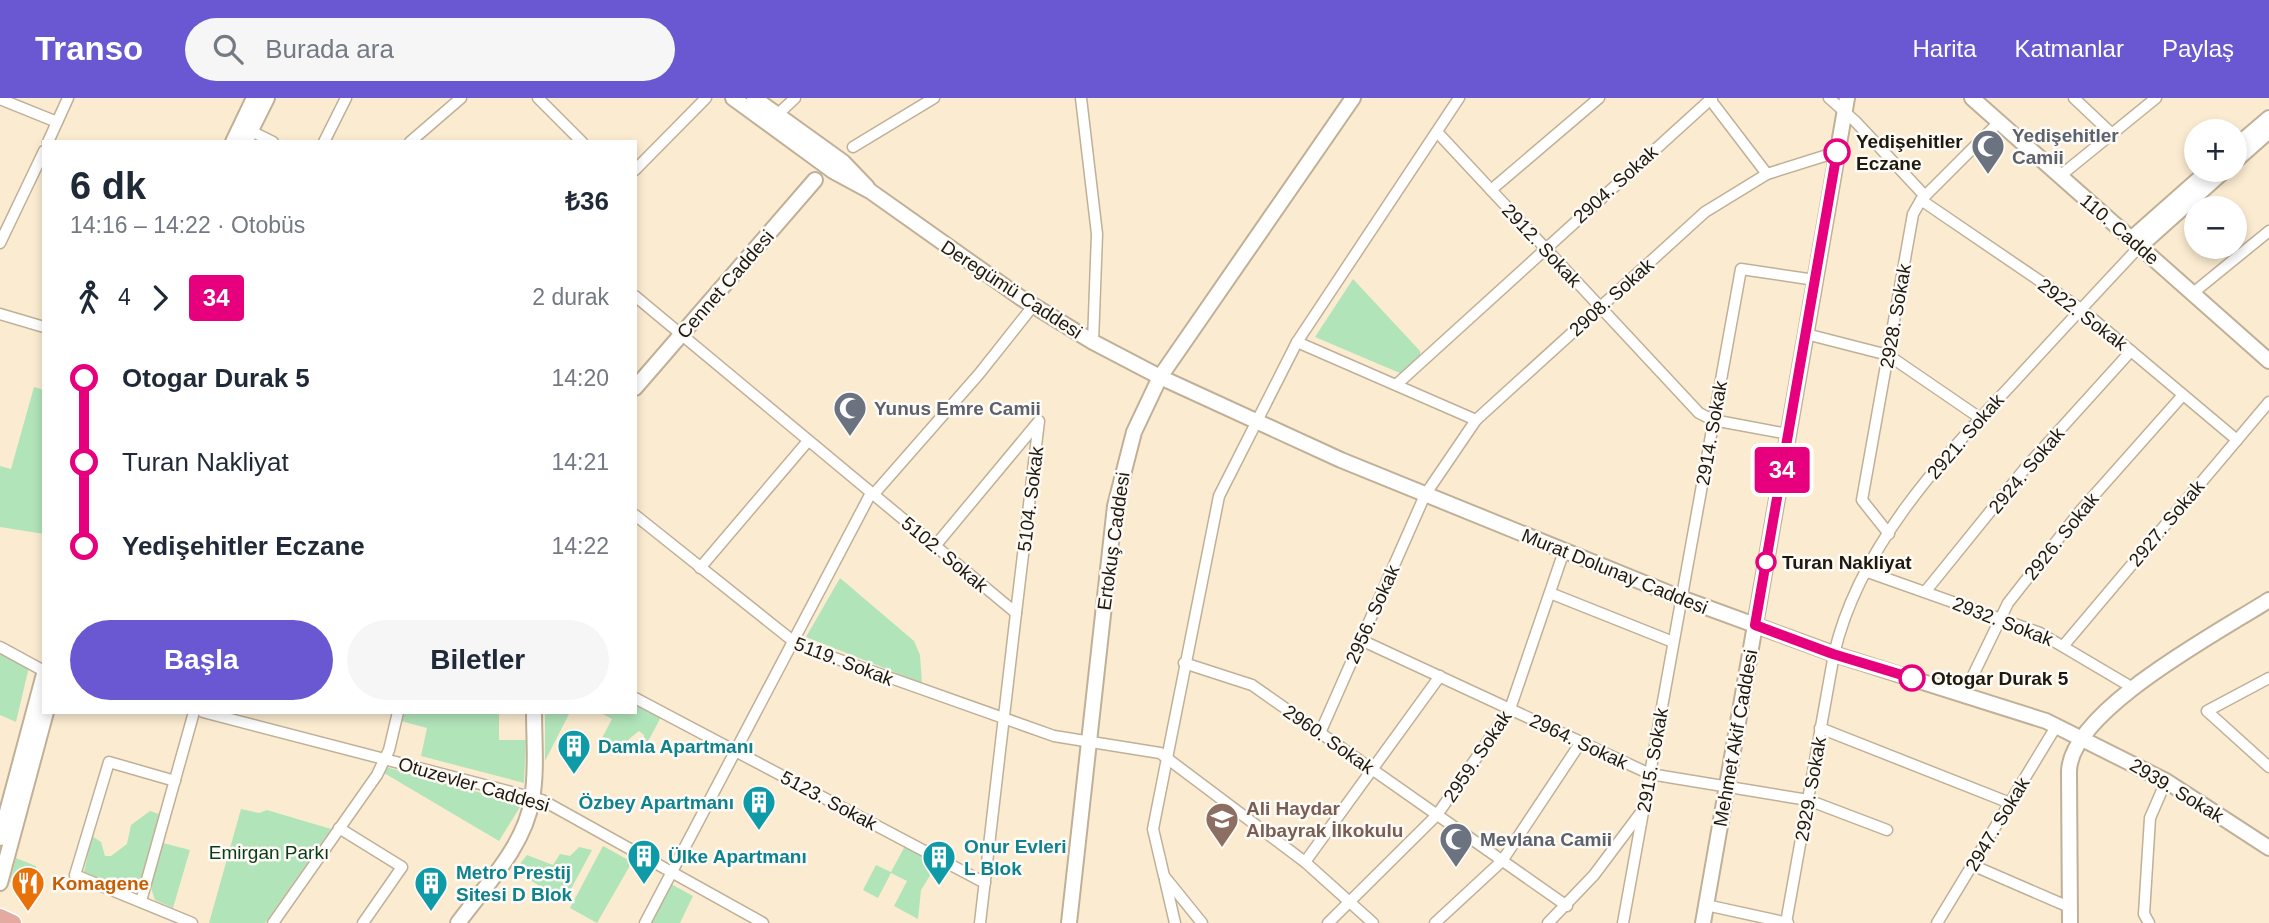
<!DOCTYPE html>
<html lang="tr">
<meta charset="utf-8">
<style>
:root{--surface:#fff;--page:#f6f6f7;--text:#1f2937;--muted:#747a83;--accent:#6958d2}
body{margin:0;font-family:Arial,sans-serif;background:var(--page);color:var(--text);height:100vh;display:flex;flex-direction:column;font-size:26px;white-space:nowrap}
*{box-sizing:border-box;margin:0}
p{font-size:23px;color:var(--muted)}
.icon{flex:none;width:38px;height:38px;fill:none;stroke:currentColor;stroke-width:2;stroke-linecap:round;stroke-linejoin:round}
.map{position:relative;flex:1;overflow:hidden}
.details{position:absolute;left:42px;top:42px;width:595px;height:574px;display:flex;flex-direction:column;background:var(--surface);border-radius:0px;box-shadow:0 4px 10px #0003}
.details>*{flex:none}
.badge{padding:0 14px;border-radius:5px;font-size:24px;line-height:46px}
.fabs{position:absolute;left:2184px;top:21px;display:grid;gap:14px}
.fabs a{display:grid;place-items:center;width:63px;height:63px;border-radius:50%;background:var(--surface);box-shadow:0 4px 10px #0003;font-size:35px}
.map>.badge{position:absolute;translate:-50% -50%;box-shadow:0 0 0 4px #fff}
.legs{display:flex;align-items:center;gap:10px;height:77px;padding:0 28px;font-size:23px}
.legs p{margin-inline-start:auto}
.headline{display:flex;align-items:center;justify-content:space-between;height:119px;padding:0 28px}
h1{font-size:38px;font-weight:700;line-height:52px}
.primary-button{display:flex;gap:14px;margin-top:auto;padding:14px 28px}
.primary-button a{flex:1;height:80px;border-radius:42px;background:var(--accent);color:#fff;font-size:28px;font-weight:700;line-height:80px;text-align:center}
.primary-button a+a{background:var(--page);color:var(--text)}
ul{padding:0 28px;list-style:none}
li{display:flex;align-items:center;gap:24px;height:84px;font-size:26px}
li i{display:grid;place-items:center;width:10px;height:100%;margin:0 9px;background:currentColor}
li i::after{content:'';width:18px;height:18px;margin:-9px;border:5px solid;border-radius:50%;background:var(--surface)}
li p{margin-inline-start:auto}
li:first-child i{background:linear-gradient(#0000 50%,currentColor 0)}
li:last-child i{background:linear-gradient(currentColor 50%,#0000 0)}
header{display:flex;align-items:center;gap:42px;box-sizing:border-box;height:98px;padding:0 35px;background:var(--accent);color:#fff}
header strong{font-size:33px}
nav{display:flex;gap:38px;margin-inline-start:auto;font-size:24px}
.search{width:490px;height:63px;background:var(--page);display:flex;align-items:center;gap:18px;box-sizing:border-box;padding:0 24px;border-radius:38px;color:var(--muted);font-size:26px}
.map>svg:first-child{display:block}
.green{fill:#b2e4ba}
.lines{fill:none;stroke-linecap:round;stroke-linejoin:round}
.street-casing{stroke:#bfb097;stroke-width:13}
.secondary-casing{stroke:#bfb097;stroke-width:18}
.primary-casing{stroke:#fff;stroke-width:19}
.street{stroke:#fff;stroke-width:10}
.secondary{stroke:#fff;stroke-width:14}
.primary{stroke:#e2aaa1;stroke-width:16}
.line-1-casing{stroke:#fff;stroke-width:16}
.line-1{stroke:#e6007e;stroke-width:10}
.stop-1-dot{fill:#fff;stroke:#e6007e;stroke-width:3.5}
.labels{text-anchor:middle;stroke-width:5;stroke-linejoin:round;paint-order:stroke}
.worship-label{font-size:19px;font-weight:bold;fill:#5b616d;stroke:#fefaf5;text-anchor:start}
.stop-label{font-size:19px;font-weight:bold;fill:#1f1a10;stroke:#fefaf5;text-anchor:start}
.street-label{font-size:19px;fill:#1f1a10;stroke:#fefaf5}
.culture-label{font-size:19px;font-weight:bold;fill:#0d838f;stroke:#fefaf5;text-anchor:start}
.education-label{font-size:19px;font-weight:bold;fill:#785e54;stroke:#fefaf5;text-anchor:start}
.park-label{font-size:19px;fill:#093c19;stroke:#fefaf5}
.food-label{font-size:19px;font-weight:bold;fill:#c56008;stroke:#fefaf5;text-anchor:start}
</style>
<header>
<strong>Transo</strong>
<div class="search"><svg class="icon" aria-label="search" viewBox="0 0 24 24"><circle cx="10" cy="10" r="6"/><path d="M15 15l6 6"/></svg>Burada ara</div>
<nav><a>Harita</a><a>Katmanlar</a><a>Paylaş</a></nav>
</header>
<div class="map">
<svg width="2269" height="825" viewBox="0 0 2269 825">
<rect width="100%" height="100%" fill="#fbecd1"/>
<!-- green -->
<g class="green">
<polygon points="1353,181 1420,253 1421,259 1402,276 1315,239"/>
<polygon points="34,289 44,292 44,436 0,429 0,368 11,371"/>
<polygon points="840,480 914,543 920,557 922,585 806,539"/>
<polygon points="0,554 29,569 16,624 0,617"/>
<polygon points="635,604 661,619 644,651 644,637 639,633 629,641 625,653 602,640 612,621 599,614 635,614"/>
<polygon points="403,614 499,614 499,642 526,642 524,685 421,658 427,630 401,623"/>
<polygon points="545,614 570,614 545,663"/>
<polygon points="386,669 518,705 520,709 499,743 384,675"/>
<polygon points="241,711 259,715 267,712 331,731 265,825 209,825"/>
<polygon points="150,713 159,716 137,794 84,774 92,738 101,744 105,758 111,758 127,746 131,727"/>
<polygon points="163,745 190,752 173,810 155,802 151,790"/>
<polygon points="603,748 632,764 597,825 570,810"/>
<polygon points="905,748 938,765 921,792 918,821 894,808 907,783 891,775 878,800 863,792 876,767 891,774"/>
<polygon points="579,749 592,752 564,804 515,772 527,757 553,767 560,756 570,758"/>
<polygon points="16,760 36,768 38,783 23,782 19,788 10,784"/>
<polygon points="671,786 693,798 680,825 650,825"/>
</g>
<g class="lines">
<defs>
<g id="street">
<polyline points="538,0 582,44"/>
<polyline points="1081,0 1097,136 1093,244"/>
<polyline points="1709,0 1767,76"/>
<polyline points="1829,0 1855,23 1925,98"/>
<polyline points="2074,0 2112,36"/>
<polyline points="0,1 57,24"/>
<polyline points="777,17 795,0"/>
<polyline points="247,31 273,44"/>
<polyline points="1437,34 1699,315 1713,322 1788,336"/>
<polyline points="48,44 68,0"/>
<polyline points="324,44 346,0"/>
<polyline points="410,44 461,0"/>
<polyline points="853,49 934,0"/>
<polyline points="635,72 706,0"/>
<polyline points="2060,78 2156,0"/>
<polyline points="1491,92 1599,0"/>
<polyline points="1921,102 2081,211 2237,342"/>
<polyline points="0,145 44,53"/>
<polyline points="2193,195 2269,133"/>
<polyline points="635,198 1016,515 980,825"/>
<polyline points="0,216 44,229"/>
<polyline points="1806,236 1888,257 1980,320"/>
<polyline points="1297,244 1476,322"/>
<polyline points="1396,287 1712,0"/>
<polyline points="873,397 979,276 1033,208"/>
<polyline points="635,417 798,547 1054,638 1160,655 1305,764 1373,825"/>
<polyline points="1889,436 1862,402 1913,116 1921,102 1999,24"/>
<polyline points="935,448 1039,323 1016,515"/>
<polyline points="700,470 808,343"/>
<polyline points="1865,473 2040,535 2133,590"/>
<polyline points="1925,494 2027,368 2131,253"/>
<polyline points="1550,495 1673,544"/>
<polyline points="1361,542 1650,676 1808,702 1887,732"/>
<polyline points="2064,547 2269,304"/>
<polyline points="0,549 44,573"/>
<polyline points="1184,565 1252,587 1567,808"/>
<polyline points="2269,580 2207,613 2269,669"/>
<polyline points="1964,596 2008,505 2081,412 2183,297"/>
<polyline points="635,600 985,785"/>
<polyline points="203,614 542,702 763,825"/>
<polyline points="1820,630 2010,705"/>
<polyline points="1320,635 1425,397 1476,322 1705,114 1767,76 1837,54"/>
<polyline points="175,683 109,664 75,777 192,825"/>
<polyline points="339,730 402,769 363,825"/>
<polyline points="1305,764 1440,578"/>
<polyline points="1972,767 2069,809"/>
<polyline points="1165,782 1175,825"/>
<polyline points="141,803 194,614"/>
<polyline points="1706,807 1788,825"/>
<polyline points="273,825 377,677 389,652 398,614"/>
<polyline points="645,825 871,395"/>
<polyline points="1202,825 1164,778 1153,731 1219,398 1297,244 1459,0"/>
<polyline points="1328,825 1437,717 1510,611 1564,453"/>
<polyline points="1435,825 1502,763 1581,644"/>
<polyline points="1548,825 1594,777 1642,713"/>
<polyline points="1623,825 1741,171 1815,182"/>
<path d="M1786,825L1834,556C1859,449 1940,363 2013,285C2055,239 2097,194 2140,148"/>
<polyline points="1937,825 2057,627"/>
<polyline points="2149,825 2144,816 2150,720 2166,683"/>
</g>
<g id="secondary">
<polyline points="733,0 833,73 870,93 1021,200 1093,244 1160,279 1341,362 1681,500 1834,556 2046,623 2166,683 2269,750"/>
<polyline points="754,0 843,64 867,89"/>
<polyline points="1972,0 2269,263"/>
<polyline points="233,44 254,0"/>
<polyline points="245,44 267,0"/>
<polyline points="2235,49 2269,20"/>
<polyline points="2235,63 2269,33"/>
<polyline points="2131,141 2209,72"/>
<polyline points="2140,148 2225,72"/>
<polyline points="635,290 815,82"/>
<polyline points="0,740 44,576"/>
<polyline points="0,785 46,614"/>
<path d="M458,825C485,788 525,748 532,701C537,673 534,642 534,614"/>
<polyline points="1069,825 1115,408 1134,334 1160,279 1353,0"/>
<polyline points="1703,825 1847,0"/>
<path d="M2070,825L2069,673C2071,612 2219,534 2269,502"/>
</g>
<polyline id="primary" points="0,819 13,825"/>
</defs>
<!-- street casing -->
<use href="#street" class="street-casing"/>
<!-- secondary casing -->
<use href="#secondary" class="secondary-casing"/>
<!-- primary casing -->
<use href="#primary" class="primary-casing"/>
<!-- street -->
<use href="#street" class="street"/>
<!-- secondary -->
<use href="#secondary" class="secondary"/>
<!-- primary -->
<use href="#primary" class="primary"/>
</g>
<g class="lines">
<defs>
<polyline id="line-1" points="1837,54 1755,527 1833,556 1912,580"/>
</defs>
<!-- line-1 casing -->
<use href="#line-1" class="line-1-casing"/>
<!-- line-1 -->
<use href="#line-1" class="line-1"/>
</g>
<!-- icons -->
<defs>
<symbol id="mosque-pin" viewBox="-11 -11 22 30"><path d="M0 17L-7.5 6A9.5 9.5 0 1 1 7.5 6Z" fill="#6b7280" stroke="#fefaf5"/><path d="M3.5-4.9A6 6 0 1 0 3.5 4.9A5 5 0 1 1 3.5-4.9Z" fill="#fff"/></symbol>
<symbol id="building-pin" viewBox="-11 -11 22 30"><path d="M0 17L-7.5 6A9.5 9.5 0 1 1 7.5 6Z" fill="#0f9aa8" stroke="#fefaf5"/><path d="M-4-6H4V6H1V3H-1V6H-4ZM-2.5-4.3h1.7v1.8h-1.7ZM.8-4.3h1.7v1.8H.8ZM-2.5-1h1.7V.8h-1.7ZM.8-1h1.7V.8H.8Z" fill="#fff"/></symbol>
<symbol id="school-pin" viewBox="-11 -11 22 30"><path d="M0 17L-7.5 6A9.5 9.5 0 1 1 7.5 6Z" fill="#8d6e63" stroke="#fefaf5"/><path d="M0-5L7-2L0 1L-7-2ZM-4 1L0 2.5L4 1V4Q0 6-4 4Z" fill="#fff"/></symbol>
<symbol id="restaurant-pin" viewBox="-11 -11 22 30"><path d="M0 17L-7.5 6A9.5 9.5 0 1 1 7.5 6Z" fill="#e8710a" stroke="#fefaf5"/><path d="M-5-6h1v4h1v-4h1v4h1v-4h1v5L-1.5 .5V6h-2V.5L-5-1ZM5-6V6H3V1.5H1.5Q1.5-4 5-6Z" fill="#fff"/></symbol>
</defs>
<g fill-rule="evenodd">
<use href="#mosque-pin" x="1969" y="29" width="38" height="52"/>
<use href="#mosque-pin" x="831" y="291" width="38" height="52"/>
<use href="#building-pin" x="555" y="629" width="38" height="52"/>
<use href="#building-pin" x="740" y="685" width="38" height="52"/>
<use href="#school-pin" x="1203" y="702" width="38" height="52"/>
<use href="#mosque-pin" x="1437" y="722" width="38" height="52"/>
<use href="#building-pin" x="625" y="739" width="38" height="52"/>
<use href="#building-pin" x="920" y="740" width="38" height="52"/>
<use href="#restaurant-pin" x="9" y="766" width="38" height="52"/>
<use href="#building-pin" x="412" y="766" width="38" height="52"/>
</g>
<!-- markers -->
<g class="stop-1-dot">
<circle cx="1837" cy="54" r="12"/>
<circle cx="1766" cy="464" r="9"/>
<circle cx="1912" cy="580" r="12"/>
</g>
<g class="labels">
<!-- worship labels -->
<g class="worship-label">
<text x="2012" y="44">Yedişehitler<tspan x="2012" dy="22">Camii</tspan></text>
<text x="874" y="317">Yunus Emre Camii</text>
<text x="1480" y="748">Mevlana Camii</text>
</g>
<!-- stop labels -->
<g class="stop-label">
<text x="1856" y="50">Yedişehitler<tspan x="1856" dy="22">Eczane</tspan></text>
<text x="1782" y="471">Turan Nakliyat</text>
<text x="1931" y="587">Otogar Durak 5</text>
</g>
<!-- street labels -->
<g class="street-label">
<text transform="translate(1615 86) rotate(-42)" y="7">2904. Sokak</text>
<text transform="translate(2120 131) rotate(41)" y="7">110. Cadde</text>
<text transform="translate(1542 147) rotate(47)" y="7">2912. Sokak</text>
<text transform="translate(725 186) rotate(-49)" y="7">Cennet Caddesi</text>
<text transform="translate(1012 191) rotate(33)" y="7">Deregümü Caddesi</text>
<text transform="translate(1611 199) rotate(-42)" y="7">2908. Sokak</text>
<text transform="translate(2083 216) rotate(37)" y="7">2922. Sokak</text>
<text transform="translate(1895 218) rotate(-80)" y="7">2928. Sokak</text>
<text transform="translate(1711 335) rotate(-80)" y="7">2914. Sokak</text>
<text transform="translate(1965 338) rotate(-49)" y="7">2921. Sokak</text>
<text transform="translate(2026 372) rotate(-50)" y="7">2924. Sokak</text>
<text transform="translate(1030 401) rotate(-83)" y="7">5104. Sokak</text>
<text transform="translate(2166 425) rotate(-50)" y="7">2927. Sokak</text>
<text transform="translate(2061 438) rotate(-51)" y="7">2926. Sokak</text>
<text transform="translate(1113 443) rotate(-82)" y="7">Ertokuş Caddesi</text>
<text transform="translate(945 456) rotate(40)" y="7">5102. Sokak</text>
<text transform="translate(1615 473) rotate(22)" y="7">Murat Dolunay Caddesi</text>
<text transform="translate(1372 516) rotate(-66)" y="7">2956. Sokak</text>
<text transform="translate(2003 523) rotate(21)" y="7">2932. Sokak</text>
<text transform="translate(844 563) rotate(21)" y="7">5119. Sokak</text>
<text transform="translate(1735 640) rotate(-80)" y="7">Mehmet Akif Caddesi</text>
<text transform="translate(1329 641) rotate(35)" y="7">2960. Sokak</text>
<text transform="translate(1579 643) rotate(25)" y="7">2964. Sokak</text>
<text transform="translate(1477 658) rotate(-56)" y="7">2959. Sokak</text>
<text transform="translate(1652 662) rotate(-80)" y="7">2915. Sokak</text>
<text transform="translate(474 686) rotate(16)" y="7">Otuzevler Caddesi</text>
<text transform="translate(1810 691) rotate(-80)" y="7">2929. Sokak</text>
<text transform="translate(2177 692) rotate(31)" y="7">2939. Sokak</text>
<text transform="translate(829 702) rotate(28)" y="7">5123. Sokak</text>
<text transform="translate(1997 726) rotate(-59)" y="7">2947. Sokak</text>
</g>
<!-- culture labels -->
<g class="culture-label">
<text x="598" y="655">Damla Apartmanı</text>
<text x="734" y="711" text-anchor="end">Özbey Apartmanı</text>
<text x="964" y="755">Onur Evleri<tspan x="964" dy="22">L Blok</tspan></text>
<text x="668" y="765">Ülke Apartmanı</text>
<text x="456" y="781">Metro Prestij<tspan x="456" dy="22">Sitesi D Blok</tspan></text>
</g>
<!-- education labels -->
<g class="education-label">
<text x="1246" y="717">Ali Haydar<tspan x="1246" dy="22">Albayrak İlkokulu</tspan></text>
</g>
<!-- park labels -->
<g class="park-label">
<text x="269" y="761">Emirgan Parkı</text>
</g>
<!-- food labels -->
<g class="food-label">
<text x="52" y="792">Komagene</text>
</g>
</g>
</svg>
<div class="fabs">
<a>+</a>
<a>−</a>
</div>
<b class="badge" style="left:1782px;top:372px;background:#e6007e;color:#fff">34</b>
<section class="details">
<div class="headline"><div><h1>6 dk</h1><p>14:16 – 14:22 · Otobüs</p></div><b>₺36</b></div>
<div class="legs"><svg class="icon" aria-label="walk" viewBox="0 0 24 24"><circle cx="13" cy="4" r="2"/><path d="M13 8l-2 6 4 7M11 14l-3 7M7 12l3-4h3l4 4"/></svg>4<svg class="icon" aria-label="forward" viewBox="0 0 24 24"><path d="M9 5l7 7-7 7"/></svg><b class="badge" style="background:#e6007e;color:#fff">34</b><p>2 durak</p></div>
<ul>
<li><i style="color:#e6007e"></i><b>Otogar Durak 5</b><p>14:20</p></li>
<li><i style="color:#e6007e"></i><span>Turan Nakliyat</span><p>14:21</p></li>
<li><i style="color:#e6007e"></i><b>Yedişehitler Eczane</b><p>14:22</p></li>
</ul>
<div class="primary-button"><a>Başla</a><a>Biletler</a></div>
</section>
</div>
